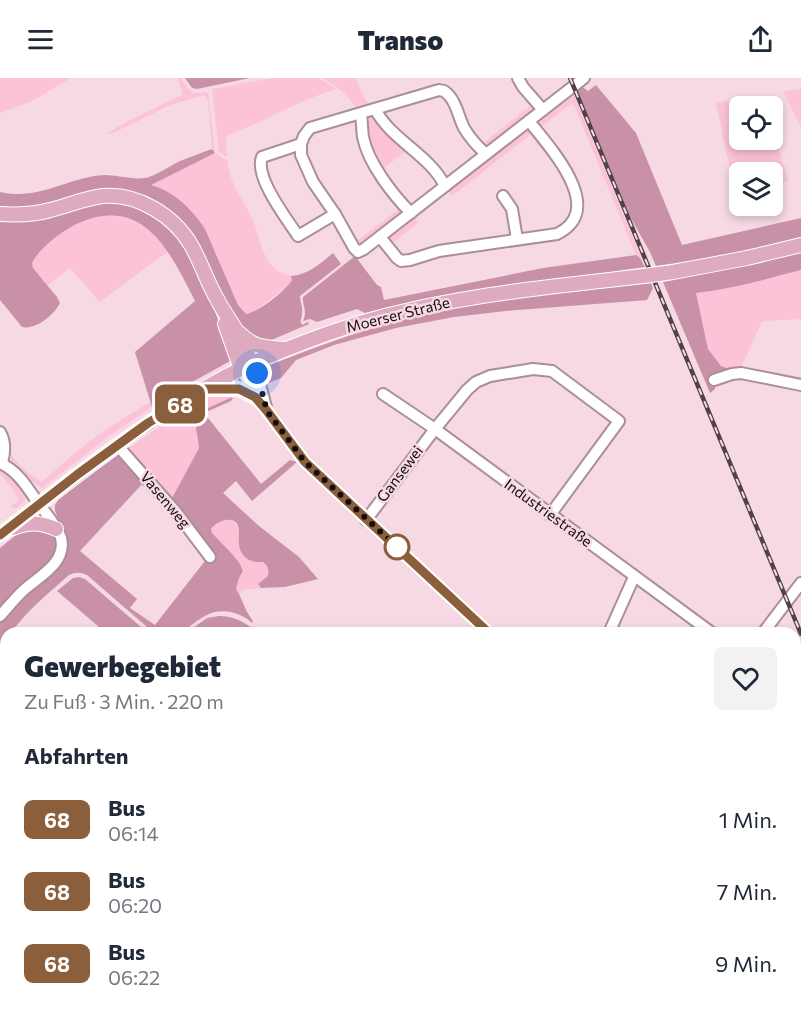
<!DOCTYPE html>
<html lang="de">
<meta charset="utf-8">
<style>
:root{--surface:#fff;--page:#f2f2f3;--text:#1f2937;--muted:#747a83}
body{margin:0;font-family:Commissioner,sans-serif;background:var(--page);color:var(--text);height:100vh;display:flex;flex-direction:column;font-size:22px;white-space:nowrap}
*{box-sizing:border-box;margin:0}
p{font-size:20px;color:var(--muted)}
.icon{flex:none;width:33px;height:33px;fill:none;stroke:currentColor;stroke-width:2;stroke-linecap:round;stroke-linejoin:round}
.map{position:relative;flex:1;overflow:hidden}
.details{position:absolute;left:0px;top:549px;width:801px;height:384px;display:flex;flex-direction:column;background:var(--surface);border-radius:18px 18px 0 0;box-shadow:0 3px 9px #0003}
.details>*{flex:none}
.badge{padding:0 12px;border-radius:9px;font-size:21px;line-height:39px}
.controls{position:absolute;left:729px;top:18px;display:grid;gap:12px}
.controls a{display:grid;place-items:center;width:54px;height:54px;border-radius:9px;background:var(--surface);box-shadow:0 3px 9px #0003;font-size:30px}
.you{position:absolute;width:30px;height:30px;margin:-15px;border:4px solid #fff;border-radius:50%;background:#1a73e8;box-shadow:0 0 0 9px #1a73e833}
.map>.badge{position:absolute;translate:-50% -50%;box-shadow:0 0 0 3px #fff}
h2{padding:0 24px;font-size:22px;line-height:54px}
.round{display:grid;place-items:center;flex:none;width:63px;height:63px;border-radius:9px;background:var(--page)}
.summary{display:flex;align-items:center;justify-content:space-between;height:102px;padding:0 24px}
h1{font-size:28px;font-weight:800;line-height:45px}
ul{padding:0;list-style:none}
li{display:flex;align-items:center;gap:18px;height:72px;padding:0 24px}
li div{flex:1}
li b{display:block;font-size:22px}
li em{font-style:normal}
li .badge{min-width:66px;font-weight:700;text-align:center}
header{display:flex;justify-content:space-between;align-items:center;height:78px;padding:0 24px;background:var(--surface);font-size:27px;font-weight:800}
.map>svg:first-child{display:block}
.green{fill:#fbc2d8}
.forest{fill:#c991a7}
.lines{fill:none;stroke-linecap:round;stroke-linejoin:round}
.minor-casing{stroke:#aa8f99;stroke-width:14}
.major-casing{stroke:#fff;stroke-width:16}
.minor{stroke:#fff;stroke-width:10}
.major{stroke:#ddaabf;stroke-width:14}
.rail-casing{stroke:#504247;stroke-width:4.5}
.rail{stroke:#f6d9e3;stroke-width:2;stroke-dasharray:7;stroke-linecap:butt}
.major-bridge-casing{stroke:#fff;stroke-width:16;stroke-linecap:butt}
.major-bridge{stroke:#ddaabf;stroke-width:14}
.line-casing{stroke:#fff;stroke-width:14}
.line{stroke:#8b5e3c;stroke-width:9}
.walk{stroke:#160d10;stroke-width:6;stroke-dasharray:0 10.8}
.stop-dot{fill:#fff;stroke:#8b5e3c;stroke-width:3}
.labels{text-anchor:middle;stroke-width:5;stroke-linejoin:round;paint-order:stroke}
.street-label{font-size:15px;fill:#160d10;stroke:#f6d9e3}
</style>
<header><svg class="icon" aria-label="menu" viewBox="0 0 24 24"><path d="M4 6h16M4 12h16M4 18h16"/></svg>Transo<svg class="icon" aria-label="share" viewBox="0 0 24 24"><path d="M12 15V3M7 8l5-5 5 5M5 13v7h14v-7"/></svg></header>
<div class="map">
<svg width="801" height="933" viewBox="0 0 801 933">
<rect width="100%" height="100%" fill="#f6d9e3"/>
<!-- green -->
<g class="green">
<polygon points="0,0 71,0 30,24 0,35"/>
<path d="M177,0H181C185,7 189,16 199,15C202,15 205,14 208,15L215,75L226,82L227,81C229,104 241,119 251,138C262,160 261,193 291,198L292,202L286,209L252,235L246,236C237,228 233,215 228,204C211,164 197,120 150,107L215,75L212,71L208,22L204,17L170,27L113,55L106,56L128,43L182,17L181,10Z"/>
<path d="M273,0H318L337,11C307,19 282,34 255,46C245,51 234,52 226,60L227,79L219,74L212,11Z"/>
<polygon points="323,0 356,0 361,13 370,29 358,31 344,15"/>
<polygon points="801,11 801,49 783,13"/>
<polygon points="573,14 643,184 636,177 574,27 571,26 539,50 535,44"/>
<polygon points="739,21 740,62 772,62 773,50 788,103 773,107 772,94 740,94 739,114 735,115 716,25"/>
<polygon points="533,26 534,32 487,68 482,66"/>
<polygon points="370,37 376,39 387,54 400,68 405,68 409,71 380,93 369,67 364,41"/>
<polygon points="528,49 534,54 452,118 448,112"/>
<polygon points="401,129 403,134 359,168 355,165"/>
<path d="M105,137C135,138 150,150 167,174L100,224L70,190L48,207L33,190L32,185C38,173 57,156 69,149C80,142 93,140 105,137Z"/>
<polygon points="413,139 418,145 391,166 387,160"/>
<path d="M801,192V241L762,243L740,292L734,293L721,288L708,271L696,215C732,211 766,201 801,192Z"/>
<path d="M213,317H241L205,330L196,359L199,370L171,422L129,374L128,369L131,364C157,347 183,327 213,317Z"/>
<path d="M150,324L152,329L108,359L42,410L30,402L11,384V376C15,384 33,400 42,404L68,381L99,356Z"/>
<path d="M0,390C12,396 24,410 25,423L15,431L11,428L19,422L15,414L0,395Z"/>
<path d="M229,441C241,446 238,458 239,469L267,486L269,491L268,498L259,506L261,510L242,512L239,516L236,511L239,500L243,493L240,486L233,477L212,455L211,451C214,445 223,442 229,441Z"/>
<polygon points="795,843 801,845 801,933 795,925"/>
</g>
<!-- forest -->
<g class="forest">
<polygon points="185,0 250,0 197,11 192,10"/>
<path d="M596,7L636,55L682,167L801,140V159C753,172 705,181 656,188L650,174L629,137L576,12L581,8L588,13Z"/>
<path d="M212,71L215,75L151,107C175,114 191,130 205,151L238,227L246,236C259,234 285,213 292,202L291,198C308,197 321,185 333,175L341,186L300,218C300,224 303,229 302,235C302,241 299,242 302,247L308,244L309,246L262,266L239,251L193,160L138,117L36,131L0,130V114C39,123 68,99 104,97C118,97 137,103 149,99C160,95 168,89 178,84C189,79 201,75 212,71Z"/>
<path d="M111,124L126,126L153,136L182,162L212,225L232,282L183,309L152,329L135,274L195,223C171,176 145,118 81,144C64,151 40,169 32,185L33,190L57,219L60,225C54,237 36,252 22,249L0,222V140Z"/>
<path d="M801,174V192C766,201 732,211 696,215L708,271L721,288L734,293L710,297C706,302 708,308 715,308V311L710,315L663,204L745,188Z"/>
<path d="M636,177L640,180L645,189L445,218L365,235L357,231L317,244L310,241L303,243C308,232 302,228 303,219L355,178L377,207L381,209L384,222L543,190Z"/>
<path d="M651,205L653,210L647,222L506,233L454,239L396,250L334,267L296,282L281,300L268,305L266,290L270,287C321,267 372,248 426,236C499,219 576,213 651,205Z"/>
<path d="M230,320H233L231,323L204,335L261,406L290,382L297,384L252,423L236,403L223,415L259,448L299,479L318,501L285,509L261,510L258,506L268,498C269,491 268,488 263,484C251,485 241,480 239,467C238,461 240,454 238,448C234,436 215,444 211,451L212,455L233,477L240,486L243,493L239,500L236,511C243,522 245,533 253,543L252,545C240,534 221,529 205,538C197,542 190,549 181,554C174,557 162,555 154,555L87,497C80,494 76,494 69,497C49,515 26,533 11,555H6V571L0,597V543L21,520L52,493L63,453L55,433V427L61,417L111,378L119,376L145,403L80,473L137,521L130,530L155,547L208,479L214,475L171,422L199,370L196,350L201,333Z"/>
<path d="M26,449L53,456C58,465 58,470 55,480L0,532V470Z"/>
<polygon points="79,499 85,501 148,555 106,555 57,513 73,500"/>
<path d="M219,538C235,538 246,545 258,555H186L207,540Z"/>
</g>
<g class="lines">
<defs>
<g id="minor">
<polyline points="518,0 523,9 543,32"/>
<path d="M375,31C392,63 429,76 445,108"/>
<path d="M361,36C362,43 362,52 363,59C368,85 393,117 411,135"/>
<path d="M301,66L262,79C254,99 287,141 298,158L335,136"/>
<path d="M486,76C477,68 470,60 464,50C458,38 456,21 444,13L439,12L310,50L304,58L301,66V77L313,104L335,136L354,170L358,174L364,171L584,0"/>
<polyline points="503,118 512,131 517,161"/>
<path d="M380,159L397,180L401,183L410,182L439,173L557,156C608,131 549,69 529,43"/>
<polyline points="252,286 257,295 266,329"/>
<polyline points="241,291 255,319 267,333 305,384 489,555"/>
<polyline points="714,302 732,296 741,295 801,307"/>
<polyline points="383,316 435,351 712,555"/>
<path d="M0,354C6,364 5,374 2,385"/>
<polyline points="117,367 176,434 210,479"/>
<path d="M0,385C17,392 28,410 38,425C46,435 57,448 61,460C67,484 40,498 25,511C16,519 8,529 0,538"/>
<polyline points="366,442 435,351 467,312 476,304 490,298 533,291 552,293 619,343 550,437"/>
<polyline points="609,555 634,499"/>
<polyline points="763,555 801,505"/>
<polyline points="599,933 602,927"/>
</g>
<g id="major">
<path d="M0,136C17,137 34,137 50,132C68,128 84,120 103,118C138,115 174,138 191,167C201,184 207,204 217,221C222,231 228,239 234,249C240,261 246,273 252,286"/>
<polyline points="673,194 747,180 801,167"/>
<polyline points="225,246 241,291"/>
<path d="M239,255C254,270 264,269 284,271"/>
<polyline points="207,311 239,311 255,319"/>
<path d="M13,450C29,444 40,444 56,451"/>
<path d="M0,457C73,400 145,342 227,298C250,285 276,275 302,265C338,251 376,239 414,231C490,214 567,207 644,198"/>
</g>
</defs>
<!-- minor casing -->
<use href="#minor" class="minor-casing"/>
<!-- major casing -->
<use href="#major" class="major-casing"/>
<!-- minor -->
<use href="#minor" class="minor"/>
<!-- major -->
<use href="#major" class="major"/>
<defs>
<polyline id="rail" points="570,0 801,556"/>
</defs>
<!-- rail casing -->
<use href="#rail" class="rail-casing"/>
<!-- rail -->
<use href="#rail" class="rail"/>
<defs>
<polyline id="major-bridge" points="644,198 673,194"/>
</defs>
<!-- major-bridge casing -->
<use href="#major-bridge" class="major-bridge-casing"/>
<!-- major-bridge -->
<use href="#major-bridge" class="major-bridge"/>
</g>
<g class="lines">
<defs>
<polyline id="line" points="0,457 78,396 148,345 205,311 239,311 255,319 267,333 305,384 489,555"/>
</defs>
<!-- line casing -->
<use href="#line" class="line-casing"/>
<!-- line -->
<use href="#line" class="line"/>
<!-- walk -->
<polyline class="walk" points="257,295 267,333 305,384 397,469"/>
</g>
<!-- markers -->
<circle class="stop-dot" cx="397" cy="469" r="12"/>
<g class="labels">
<!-- street labels -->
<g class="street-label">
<text transform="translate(398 237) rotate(-14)" y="5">Moerser Straße</text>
<text transform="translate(400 396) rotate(-53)" y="5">Gansewei</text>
<text transform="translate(165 422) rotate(50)" y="5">Vasenweg</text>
<text transform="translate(548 435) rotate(36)" y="5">Industriestraße</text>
</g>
</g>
</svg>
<div class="controls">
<a><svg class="icon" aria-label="locate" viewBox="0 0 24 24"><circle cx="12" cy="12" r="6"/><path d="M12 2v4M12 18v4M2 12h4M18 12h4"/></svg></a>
<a><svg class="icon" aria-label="layers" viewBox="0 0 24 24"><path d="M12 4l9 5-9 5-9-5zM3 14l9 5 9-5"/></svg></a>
</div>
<div class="you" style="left:257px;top:295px"></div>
<b class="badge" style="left:180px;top:326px;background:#8b5e3c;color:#fff">68</b>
<section class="details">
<div class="summary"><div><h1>Gewerbegebiet</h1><p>Zu Fuß · 3 Min. · 220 m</p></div><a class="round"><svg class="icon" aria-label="heart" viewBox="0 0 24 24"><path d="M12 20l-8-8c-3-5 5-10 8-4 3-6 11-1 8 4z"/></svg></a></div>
<h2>Abfahrten</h2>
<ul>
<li><span class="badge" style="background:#8b5e3c;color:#fff">68</span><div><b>Bus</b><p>06:14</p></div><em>1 Min.</em></li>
<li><span class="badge" style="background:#8b5e3c;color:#fff">68</span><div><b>Bus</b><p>06:20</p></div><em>7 Min.</em></li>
<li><span class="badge" style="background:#8b5e3c;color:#fff">68</span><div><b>Bus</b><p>06:22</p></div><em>9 Min.</em></li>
</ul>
</section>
</div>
